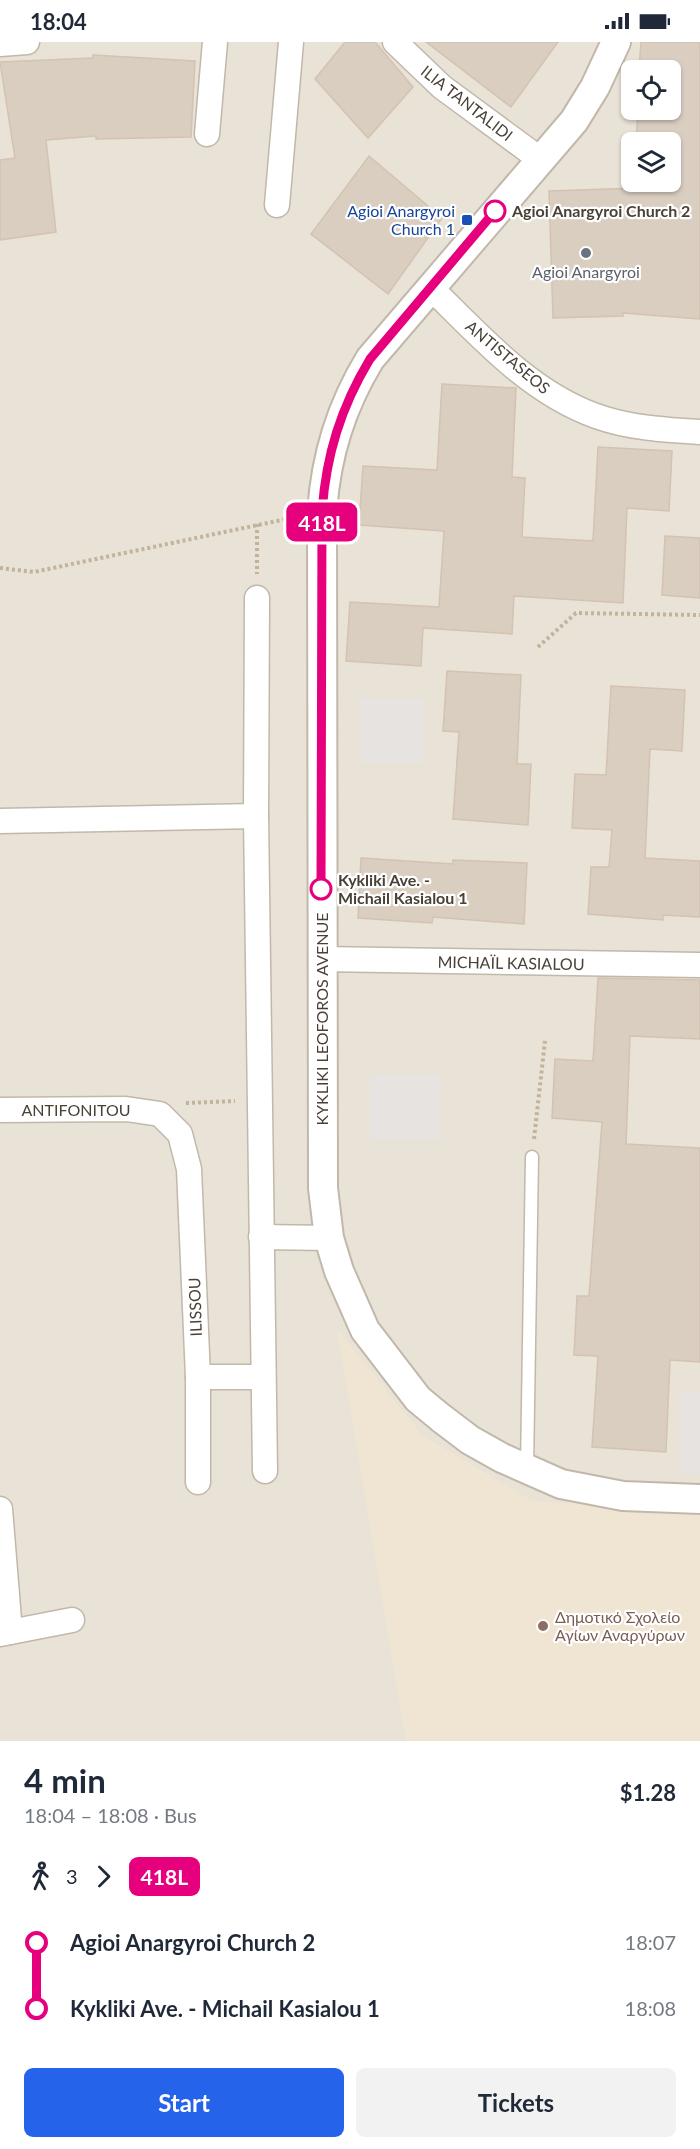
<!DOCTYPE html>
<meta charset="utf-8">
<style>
:root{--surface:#fff;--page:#f2f2f3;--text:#1f2937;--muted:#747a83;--accent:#2563eb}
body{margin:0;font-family:Lato,sans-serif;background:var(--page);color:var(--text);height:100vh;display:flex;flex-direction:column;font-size:22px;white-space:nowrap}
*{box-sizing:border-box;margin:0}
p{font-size:20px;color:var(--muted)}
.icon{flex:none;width:33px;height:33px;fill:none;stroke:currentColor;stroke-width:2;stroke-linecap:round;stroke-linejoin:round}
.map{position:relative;height:1699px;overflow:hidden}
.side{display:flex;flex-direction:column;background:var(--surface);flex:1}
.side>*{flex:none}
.badge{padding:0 12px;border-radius:9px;font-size:21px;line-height:39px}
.buttons{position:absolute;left:621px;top:18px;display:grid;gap:12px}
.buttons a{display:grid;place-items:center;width:60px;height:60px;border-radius:9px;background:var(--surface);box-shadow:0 2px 4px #0004;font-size:30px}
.map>.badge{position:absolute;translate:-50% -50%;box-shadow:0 0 0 3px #fff}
.legs{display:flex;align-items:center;gap:9px;height:66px;padding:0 24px;font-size:20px}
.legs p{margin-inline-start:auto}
.head{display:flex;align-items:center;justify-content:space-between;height:102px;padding:0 24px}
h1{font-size:33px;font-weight:700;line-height:45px}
.button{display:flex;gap:12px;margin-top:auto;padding:12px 24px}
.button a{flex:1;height:69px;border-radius:9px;background:var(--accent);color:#fff;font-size:24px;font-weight:700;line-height:69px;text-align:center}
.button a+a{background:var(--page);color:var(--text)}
ul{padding:0 24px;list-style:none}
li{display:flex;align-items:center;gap:21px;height:66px;font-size:22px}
li i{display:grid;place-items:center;width:9px;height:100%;margin:0 8px;background:currentColor}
li i::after{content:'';width:15px;height:15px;margin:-8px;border:4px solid;border-radius:50%;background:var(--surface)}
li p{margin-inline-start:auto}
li:first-child i{background:linear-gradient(#0000 50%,currentColor 0)}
li:last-child i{background:linear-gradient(currentColor 50%,#0000 0)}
.status{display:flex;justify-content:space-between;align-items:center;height:42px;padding:0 30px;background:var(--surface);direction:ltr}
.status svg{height:16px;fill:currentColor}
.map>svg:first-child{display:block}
.residential{fill:#e9e2d6;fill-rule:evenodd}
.education{fill:#efe5d2}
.parking{fill:#e6e3e0}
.building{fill:#dacec0;stroke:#d3c3b0;stroke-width:1.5}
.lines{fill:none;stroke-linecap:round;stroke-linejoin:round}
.service-casing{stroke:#c1b8aa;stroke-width:15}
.minor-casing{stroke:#c1b8aa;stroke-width:27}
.tertiary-casing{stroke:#c1b8aa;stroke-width:32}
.path{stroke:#c4b39b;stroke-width:4;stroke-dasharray:3 3;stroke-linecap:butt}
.service{stroke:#fff;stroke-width:12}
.minor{stroke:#fff;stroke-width:24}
.tertiary{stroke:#fff;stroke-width:28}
.line-1-casing{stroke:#fff;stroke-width:14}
.line-1{stroke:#e6007e;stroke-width:9}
.stop-1-dot{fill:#fff;stroke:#e6007e;stroke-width:3}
.transit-dot{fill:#1a4fb4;stroke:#fff;stroke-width:2}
.worship-dot{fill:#6b7280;stroke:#fff;stroke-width:2}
.education-dot{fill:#8d6e63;stroke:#fff;stroke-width:2}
.labels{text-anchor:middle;stroke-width:4.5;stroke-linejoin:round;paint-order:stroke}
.street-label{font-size:16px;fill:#494136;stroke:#fff}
.transit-label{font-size:16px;fill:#164399;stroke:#fff;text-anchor:end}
.stop-label{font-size:16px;font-weight:bold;fill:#494136;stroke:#fff;text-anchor:start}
.worship-label{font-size:16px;fill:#5b616d;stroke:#fff}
.education-label{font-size:16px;fill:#785e54;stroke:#fff;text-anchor:start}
</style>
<div class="status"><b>18:04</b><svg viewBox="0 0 49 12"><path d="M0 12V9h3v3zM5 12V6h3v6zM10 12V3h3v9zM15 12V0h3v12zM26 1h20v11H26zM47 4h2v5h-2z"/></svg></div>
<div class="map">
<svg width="700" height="1699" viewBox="0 0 700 1699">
<rect width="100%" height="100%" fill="#f5f0e8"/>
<!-- residential -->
<path class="residential" d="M0,0H700V1699H0ZM632,28H670V68H632ZM632,100H670V140H632Z"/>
<!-- education -->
<polygon class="education" points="337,1287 423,1394 533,1459 700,1469 700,1699 406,1699"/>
<!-- parking -->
<g class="parking">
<polygon points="359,657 424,657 424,721 360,721"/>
<rect x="370" y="1033" width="71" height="64"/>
<polygon points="700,1350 700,1432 681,1433 679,1351"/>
</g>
<!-- building -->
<g class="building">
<polygon points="345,0 375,0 413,45 368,96 315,37"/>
<polygon points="426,0 558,0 511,65"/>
<polygon points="641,0 700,0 700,277 623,271 623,274 553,276 549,149 638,146 638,140 670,140 670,100 636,100 638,68 670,68 670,28 639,28"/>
<polygon points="93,13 195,19 191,95 96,97 96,94 46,98 56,190 0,198 0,118 15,116 0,20 93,16"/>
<polygon points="369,114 442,176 388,252 311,192"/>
<polygon points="442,342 516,346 512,435 525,436 522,495 593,499 598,405 672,409 669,469 627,466 623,561 514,554 512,592 423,586 421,624 346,619 350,560 439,565 444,489 359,483 363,424 437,428"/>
<polygon points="665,494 700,496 700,556 662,553"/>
<polygon points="447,629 521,633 517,722 531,722 528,783 453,777 459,690 443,689"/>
<polygon points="611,644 685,648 682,709 650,707 645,816 700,819 700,875 663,873 663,878 588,872 591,825 609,825 612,788 572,786 575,732 606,733"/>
<polygon points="361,816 453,822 453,818 527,821 524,882 433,875 432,881 358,876"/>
<polygon points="598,936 700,938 700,997 630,994 626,1102 700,1106 700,1320 670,1318 666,1410 592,1405 598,1314 574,1313 577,1254 589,1254 602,1080 552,1076 555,1017 593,1019"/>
</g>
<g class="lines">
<defs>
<polyline id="service" points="527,1426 532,1115"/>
<g id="minor">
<polyline points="395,0 442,45 541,118"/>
<polyline points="0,2 27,0"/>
<polyline points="207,92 215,0"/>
<polyline points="277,163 291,0"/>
<path d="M430,245C480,294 529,350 596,374C629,386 665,388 700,390"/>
<polyline points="257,556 256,774 265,1429"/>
<polyline points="0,779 256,774"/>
<polyline points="321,917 700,923"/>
<polyline points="0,1068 126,1067 160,1072 180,1092 189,1127 198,1335 198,1440"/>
<polyline points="261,1195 329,1196"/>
<polyline points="198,1335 263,1335"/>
<polyline points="0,1467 10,1590"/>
<polyline points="0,1592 72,1578"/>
</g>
<path id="tertiary" d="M616,0L595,45L574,79L370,317C341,365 326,413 322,470L323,1146L329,1196L339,1229L365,1288L418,1357L441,1376L470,1398L502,1416L561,1442L623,1454L700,1457"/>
</defs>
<!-- service casing -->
<use href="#service" class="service-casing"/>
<!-- minor casing -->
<use href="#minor" class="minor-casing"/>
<!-- tertiary casing -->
<use href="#tertiary" class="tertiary-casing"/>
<!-- path -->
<g class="path">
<polyline points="257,482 257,532"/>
<polyline points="0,526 34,530 296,475"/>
<polyline points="538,605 576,571 700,573"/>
<polyline points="186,1061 235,1059"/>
<polyline points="534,1097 545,999"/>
</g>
<!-- service -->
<use href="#service" class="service"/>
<!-- minor -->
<use href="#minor" class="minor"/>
<!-- tertiary -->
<use href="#tertiary" class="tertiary"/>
</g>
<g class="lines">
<defs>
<path id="line-1" d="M321,847L322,470C326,413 341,365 370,317L495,169"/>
</defs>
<!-- line-1 casing -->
<use href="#line-1" class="line-1-casing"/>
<!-- line-1 -->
<use href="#line-1" class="line-1"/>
</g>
<!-- markers -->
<g class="stop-1-dot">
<circle cx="495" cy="169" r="10"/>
<circle cx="321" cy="847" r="10"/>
</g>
<rect class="transit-dot" x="461" y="172" width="12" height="12" rx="3"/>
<circle class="worship-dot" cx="586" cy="211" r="6"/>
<circle class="education-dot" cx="543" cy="1584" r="6"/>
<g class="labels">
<!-- street labels -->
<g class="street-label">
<text transform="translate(467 61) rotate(38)" y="6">ILIA TANTALIDI</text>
<text transform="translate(508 315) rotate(40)" y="6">ANTISTASEOS</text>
<text transform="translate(511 921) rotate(1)" y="6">MICHAÏL KASIALOU</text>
<text transform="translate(322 977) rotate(-90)" y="6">KYKLIKI LEOFOROS AVENUE</text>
<text x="76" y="1074">ANTIFONITOU</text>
<text transform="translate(195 1265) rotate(-92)" y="6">ILISSOU</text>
</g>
<!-- transit labels -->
<g class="transit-label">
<text x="455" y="175">Agioi Anargyroi<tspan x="455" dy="18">Church 1</tspan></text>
</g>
<!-- stop labels -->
<g class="stop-label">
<text x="512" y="175">Agioi Anargyroi Church 2</text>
<text x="338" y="844">Kykliki Ave. -<tspan x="338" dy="18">Michail Kasialou 1</tspan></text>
</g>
<!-- worship labels -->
<g class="worship-label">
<text x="586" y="236">Agioi Anargyroi</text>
</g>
<!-- education labels -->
<g class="education-label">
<text x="555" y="1581">Δημοτικό Σχολείο<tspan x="555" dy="18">Αγίων Αναργύρων</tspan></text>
</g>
</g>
</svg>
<div class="buttons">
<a><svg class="icon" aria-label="locate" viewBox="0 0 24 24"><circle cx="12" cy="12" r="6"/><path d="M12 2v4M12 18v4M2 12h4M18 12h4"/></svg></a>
<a><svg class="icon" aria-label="layers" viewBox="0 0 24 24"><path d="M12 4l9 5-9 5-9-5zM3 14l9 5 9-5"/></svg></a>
</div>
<b class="badge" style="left:322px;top:480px;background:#e6007e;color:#fff">418L</b>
</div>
<section class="side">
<div class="head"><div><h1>4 min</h1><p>18:04 – 18:08 · Bus</p></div><b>$1.28</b></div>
<div class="legs"><svg class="icon" aria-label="walk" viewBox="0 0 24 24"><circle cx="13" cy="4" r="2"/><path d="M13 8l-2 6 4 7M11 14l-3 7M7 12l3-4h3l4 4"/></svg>3<svg class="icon" aria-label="forward" viewBox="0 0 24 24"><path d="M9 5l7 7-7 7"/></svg><b class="badge" style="background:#e6007e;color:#fff">418L</b></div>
<ul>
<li><i style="color:#e6007e"></i><b>Agioi Anargyroi Church 2</b><p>18:07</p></li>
<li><i style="color:#e6007e"></i><b>Kykliki Ave. - Michail Kasialou 1</b><p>18:08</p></li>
</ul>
<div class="button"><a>Start</a><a>Tickets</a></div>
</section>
